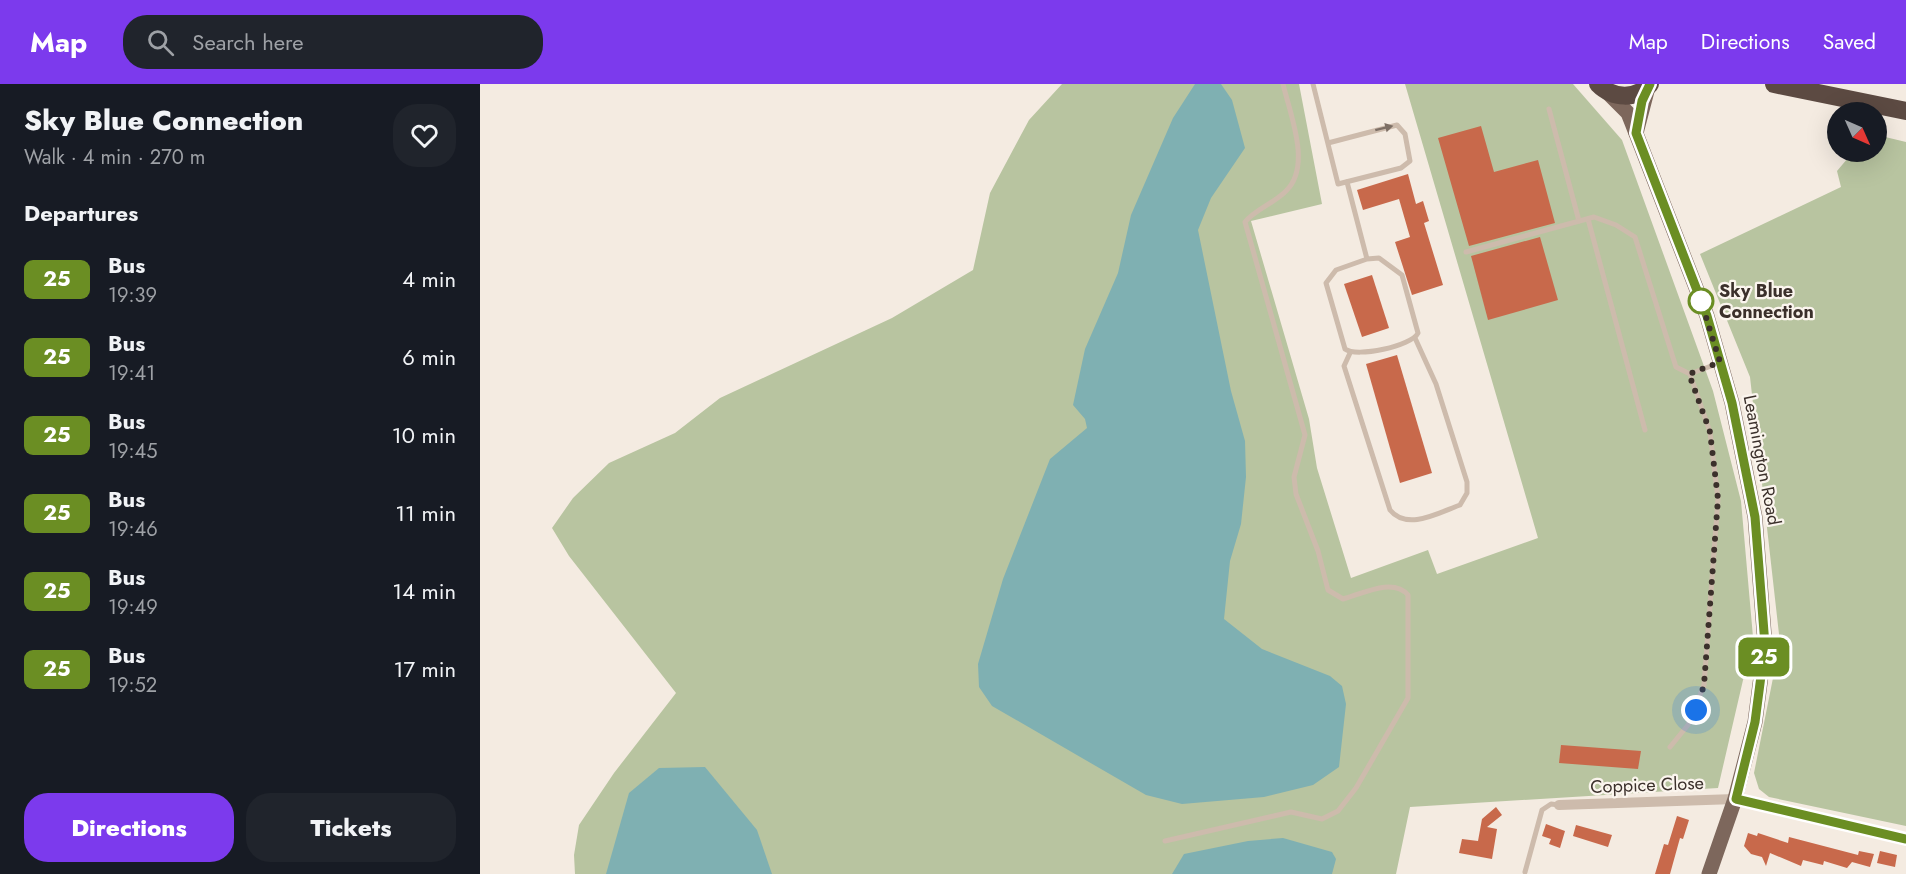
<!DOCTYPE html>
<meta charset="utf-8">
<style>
:root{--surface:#171b24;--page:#20242c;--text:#f1f3f6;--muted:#9ea1a6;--accent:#7c3aed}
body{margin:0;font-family:Jost,sans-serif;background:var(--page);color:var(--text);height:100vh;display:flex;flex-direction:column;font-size:22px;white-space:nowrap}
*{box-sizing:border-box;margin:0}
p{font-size:20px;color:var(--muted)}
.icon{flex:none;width:33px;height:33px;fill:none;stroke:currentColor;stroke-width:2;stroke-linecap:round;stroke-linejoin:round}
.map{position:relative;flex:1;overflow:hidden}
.details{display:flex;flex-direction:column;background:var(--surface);width:480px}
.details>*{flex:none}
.badge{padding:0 12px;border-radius:9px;font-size:21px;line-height:39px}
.needle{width:39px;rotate:135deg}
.controls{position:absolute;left:1347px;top:18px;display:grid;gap:12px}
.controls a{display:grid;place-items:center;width:60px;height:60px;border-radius:50%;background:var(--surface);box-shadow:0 6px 24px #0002;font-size:30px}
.you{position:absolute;width:30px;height:30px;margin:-15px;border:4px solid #fff;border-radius:50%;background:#1a73e8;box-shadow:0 0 0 9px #1a73e833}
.map>.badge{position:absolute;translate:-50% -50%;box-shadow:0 0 0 3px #fff}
h2{padding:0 24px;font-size:22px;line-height:54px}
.round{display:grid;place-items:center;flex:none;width:63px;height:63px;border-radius:24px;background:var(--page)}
.overview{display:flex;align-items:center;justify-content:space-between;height:102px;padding:0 24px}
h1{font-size:28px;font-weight:800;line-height:45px}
.button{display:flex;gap:12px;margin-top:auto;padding:12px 24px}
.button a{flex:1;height:69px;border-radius:24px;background:var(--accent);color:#fff;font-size:24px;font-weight:800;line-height:69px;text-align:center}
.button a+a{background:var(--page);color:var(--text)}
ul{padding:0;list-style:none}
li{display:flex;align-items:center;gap:18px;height:78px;padding:0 24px}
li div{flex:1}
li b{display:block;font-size:22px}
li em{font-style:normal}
li .badge{min-width:66px;font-weight:700;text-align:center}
header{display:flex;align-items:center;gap:36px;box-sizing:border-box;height:84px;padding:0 30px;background:var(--accent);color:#fff}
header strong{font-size:28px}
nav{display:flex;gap:33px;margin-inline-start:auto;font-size:21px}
.search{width:420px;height:54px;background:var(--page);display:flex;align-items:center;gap:15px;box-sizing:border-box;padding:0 21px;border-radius:24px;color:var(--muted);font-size:22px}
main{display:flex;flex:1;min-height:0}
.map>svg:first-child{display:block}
.green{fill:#b8c4a0}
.water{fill:#7fb0b2}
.building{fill:#c8694b}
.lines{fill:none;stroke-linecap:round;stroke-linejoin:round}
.lane{stroke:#cdbbac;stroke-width:5}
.street{stroke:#cdbbac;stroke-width:10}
.primary{stroke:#7d675c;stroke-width:15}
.highway{stroke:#5c4a42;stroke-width:18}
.oneway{fill:#7d6f65}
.line-casing{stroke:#fff;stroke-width:14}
.line{stroke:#6b8e23;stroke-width:9}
.walk{stroke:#3b302b;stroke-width:6;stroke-dasharray:0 10.8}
.stop-dot{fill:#fff;stroke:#6b8e23;stroke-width:3}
.labels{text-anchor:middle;stroke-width:4.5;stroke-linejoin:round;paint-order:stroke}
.stop-label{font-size:18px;font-weight:bold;fill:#3b302b;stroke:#fbf5ee;text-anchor:start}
.street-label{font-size:18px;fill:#3b302b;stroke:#fbf5ee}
</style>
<header>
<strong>Map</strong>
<div class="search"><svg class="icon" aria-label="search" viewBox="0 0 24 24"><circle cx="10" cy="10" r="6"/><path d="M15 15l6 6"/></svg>Search here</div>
<nav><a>Map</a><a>Directions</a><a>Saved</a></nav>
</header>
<main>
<section class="details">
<div class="overview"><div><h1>Sky Blue Connection</h1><p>Walk · 4 min · 270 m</p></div><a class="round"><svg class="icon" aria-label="heart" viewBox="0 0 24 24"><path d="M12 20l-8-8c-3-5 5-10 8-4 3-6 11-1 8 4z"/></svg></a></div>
<h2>Departures</h2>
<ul>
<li><span class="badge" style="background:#6b8e23;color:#fff">25</span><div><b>Bus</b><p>19:39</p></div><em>4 min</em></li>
<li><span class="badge" style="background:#6b8e23;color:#fff">25</span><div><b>Bus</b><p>19:41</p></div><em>6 min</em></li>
<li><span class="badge" style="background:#6b8e23;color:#fff">25</span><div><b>Bus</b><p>19:45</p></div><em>10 min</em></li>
<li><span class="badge" style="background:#6b8e23;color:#fff">25</span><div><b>Bus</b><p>19:46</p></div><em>11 min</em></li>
<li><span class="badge" style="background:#6b8e23;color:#fff">25</span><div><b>Bus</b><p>19:49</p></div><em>14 min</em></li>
<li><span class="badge" style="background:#6b8e23;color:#fff">25</span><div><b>Bus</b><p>19:52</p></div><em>17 min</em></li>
</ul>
<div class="button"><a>Directions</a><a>Tickets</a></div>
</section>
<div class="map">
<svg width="1426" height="790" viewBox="0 0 1426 790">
<rect width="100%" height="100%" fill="#f4ebe1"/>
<!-- green -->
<g class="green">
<polygon points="582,0 819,0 842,120 771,137 829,335 837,384 871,494 948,466 957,490 1058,454 925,0 1093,0 1142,56 1233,307 1261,417 1273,553 1238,704 930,723 916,790 95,790 94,771 99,741 134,689 196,609 89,472 72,444 93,414 129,379 195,349 240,314 412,234 493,186 510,109 549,36"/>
<polygon points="1397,51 1426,58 1426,742 1289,713 1279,705 1274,689 1300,559 1270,293 1220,170 1361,103 1357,87 1373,68 1396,68"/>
</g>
<!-- water -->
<g class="water">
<polygon points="715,0 741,0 752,16 765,64 731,114 718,146 751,307 765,357 766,393 761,440 750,477 744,535 782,565 850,592 862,602 866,620 859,683 833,701 784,713 702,720 666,711 512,622 499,603 498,580 523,495 570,375 607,344 605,335 593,321 605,265 638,189 651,131 693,34"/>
<polygon points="225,683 277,746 292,790 126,790 149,709 179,684"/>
<polygon points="803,754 852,768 856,775 852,790 692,790 704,770 768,757"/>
</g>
<!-- building -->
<g class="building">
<polygon points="1001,42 1014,88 1058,76 1075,139 989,162 958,54"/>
<polygon points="928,90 936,120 943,117 949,137 944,139 963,201 932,211 915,158 930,153 919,115 883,126 877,106"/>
<polygon points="1060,153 1078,216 1008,236 991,172"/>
<polygon points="892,191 909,244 882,253 864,200"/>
<polygon points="917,271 952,389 920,399 886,280"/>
<polygon points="1081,661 1161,667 1158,685 1079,679"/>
<polygon points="1016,723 1022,731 1007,743 1017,745 1012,775 979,769 982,755 998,757 1002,735"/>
<polygon points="1197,732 1209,736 1203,755 1200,754 1190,790 1175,790 1184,760 1188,761"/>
<polygon points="1066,740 1085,747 1080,764 1069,760 1071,755 1062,752"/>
<polygon points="1096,741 1132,751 1128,763 1093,752"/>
<polygon points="1268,749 1277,752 1278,749 1308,759 1309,753 1378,771 1379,767 1394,770 1390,783 1372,778 1367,784 1344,777 1343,781 1323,776 1321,782 1290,769 1286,782 1282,773 1271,770 1264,762"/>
<polygon points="1400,767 1417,771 1415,783 1397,779"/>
</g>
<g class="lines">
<!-- lane -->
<g class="lane">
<polyline points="833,0 858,100 921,84 930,77 925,50 917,41 848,59"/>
<polyline points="1069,25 1099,137"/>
<path d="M867,98L887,175L856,186L846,199L865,265C876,274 932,262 938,249L922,191L899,174L887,175"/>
<polyline points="1108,135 1165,346"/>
<polyline points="986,168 1114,133 1136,141 1155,153 1196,283 1210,290 1239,279"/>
<path d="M870,269L864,282L910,426C927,447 958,429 980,421L987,409V398L956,300L935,254"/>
<polyline points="1190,663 1208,641 1224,601 1238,415 1230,348 1210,290"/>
<path d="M685,757L811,728L842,735L858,727L876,704L928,614V511C913,493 882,510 863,515L848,506L838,467L816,410L814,393L825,351L765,138C776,125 793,120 806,107C832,82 810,30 803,0"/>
<polyline points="1045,788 1062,726 1071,720 1079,721"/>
</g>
<!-- street -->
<polyline class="street" points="1079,721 1255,715 1426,755"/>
<!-- primary -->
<g class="primary">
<polyline points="1126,7 1148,29 1152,39 1227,232 1252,319 1275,433 1285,561 1275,638 1255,715 1229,790"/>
<polyline points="1156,49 1168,3"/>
</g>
<!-- highway -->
<g class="highway">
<path d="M1118,0C1133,15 1156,16 1170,0"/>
<polyline points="1294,0 1426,27"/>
</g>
</g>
<!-- one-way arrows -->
<defs><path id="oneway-solid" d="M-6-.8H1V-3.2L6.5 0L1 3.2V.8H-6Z" transform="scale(1.5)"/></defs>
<use class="oneway" href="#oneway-solid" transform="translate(904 44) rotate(-14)"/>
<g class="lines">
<defs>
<polyline id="line" points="1170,0 1162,17 1156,49 1227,232 1252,319 1275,433 1285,561 1275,638 1256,715 1426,755"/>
</defs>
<!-- line casing -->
<use href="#line" class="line-casing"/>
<!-- line -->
<use href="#line" class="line"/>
<!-- walk -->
<polyline class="walk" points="1216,626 1224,601 1238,415 1230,348 1209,290 1240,278 1220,214 1221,217"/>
</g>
<!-- markers -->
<circle class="stop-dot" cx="1221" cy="217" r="12"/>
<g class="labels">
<!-- stop labels -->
<g class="stop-label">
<text x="1239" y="213">Sky Blue<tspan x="1239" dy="21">Connection</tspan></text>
</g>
<!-- street labels -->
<g class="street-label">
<text transform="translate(1282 376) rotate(79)" y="6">Leamington Road</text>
<text transform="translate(1167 701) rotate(-2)" y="6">Coppice Close</text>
</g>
</g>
</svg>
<div class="controls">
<a><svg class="needle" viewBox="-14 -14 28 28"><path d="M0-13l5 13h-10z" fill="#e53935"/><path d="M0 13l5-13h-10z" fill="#9ea1a6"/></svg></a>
</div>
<div class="you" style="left:1216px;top:626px"></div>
<b class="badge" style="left:1284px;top:573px;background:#6b8e23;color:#fff">25</b>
</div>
</main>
